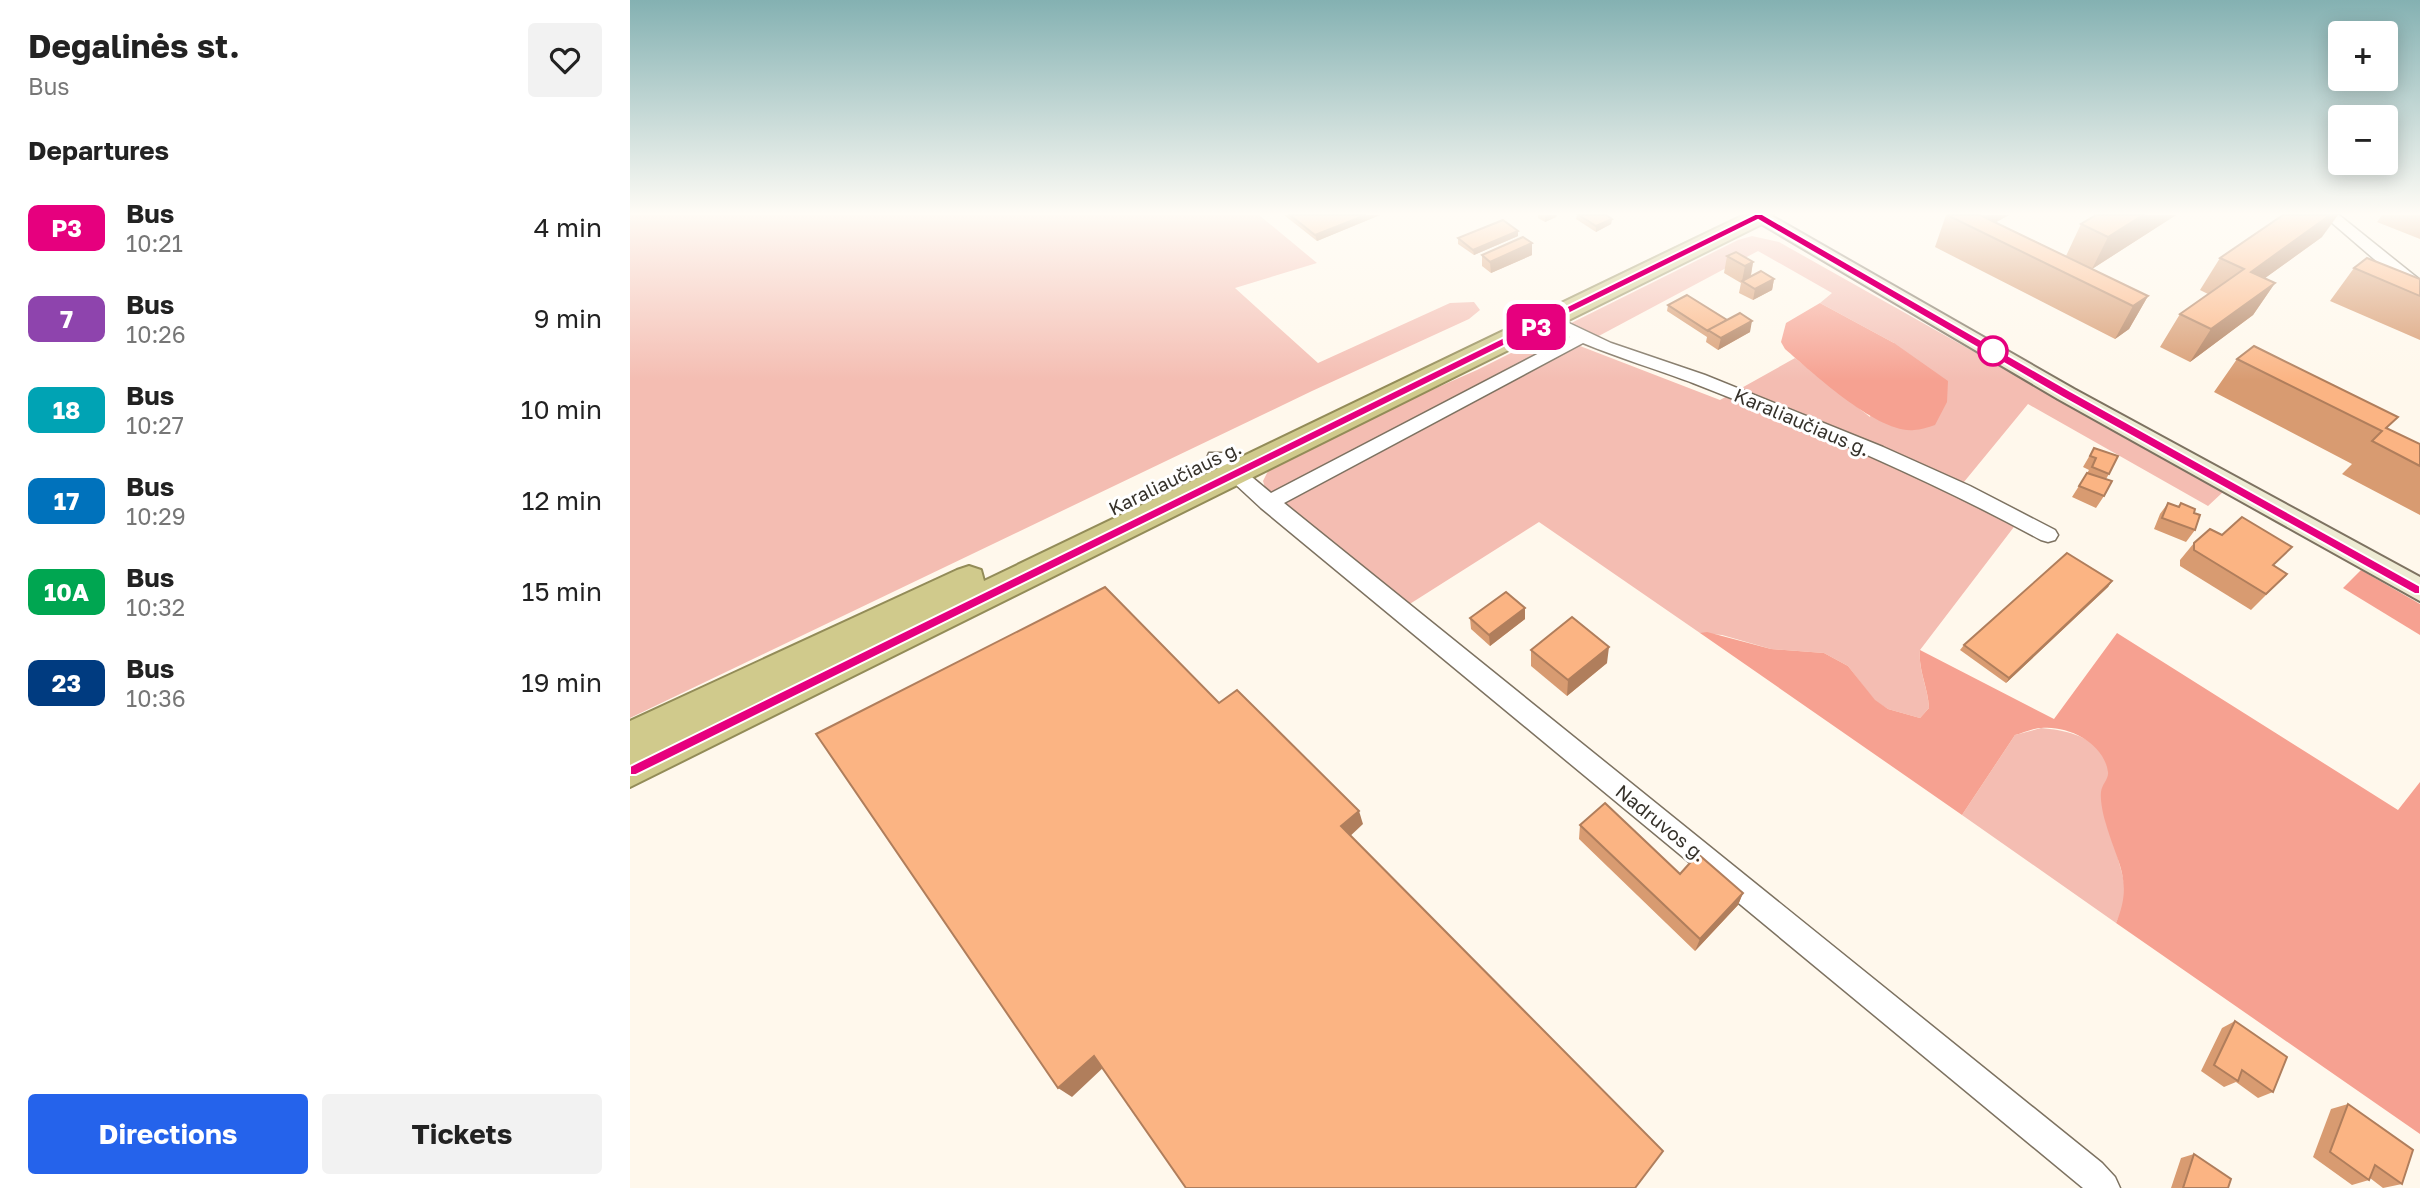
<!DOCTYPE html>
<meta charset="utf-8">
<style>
:root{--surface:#fff;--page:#f2f2f2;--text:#222;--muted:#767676;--accent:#2563eb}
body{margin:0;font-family:"Golos Text",sans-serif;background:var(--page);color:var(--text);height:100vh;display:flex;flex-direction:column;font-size:26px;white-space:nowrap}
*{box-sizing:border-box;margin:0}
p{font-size:23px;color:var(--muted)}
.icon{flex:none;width:38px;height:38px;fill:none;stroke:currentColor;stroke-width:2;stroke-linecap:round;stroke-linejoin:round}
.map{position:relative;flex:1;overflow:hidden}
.side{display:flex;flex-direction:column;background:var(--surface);width:630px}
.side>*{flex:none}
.badge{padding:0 14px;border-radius:10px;font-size:24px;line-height:46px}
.fabs{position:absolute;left:1698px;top:21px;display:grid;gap:14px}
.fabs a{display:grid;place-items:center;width:70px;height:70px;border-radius:7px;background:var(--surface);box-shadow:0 4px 18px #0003;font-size:35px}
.map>.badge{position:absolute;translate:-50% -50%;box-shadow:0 0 0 4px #fff}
h2{padding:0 28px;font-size:26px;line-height:63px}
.round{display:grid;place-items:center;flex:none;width:74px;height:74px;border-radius:7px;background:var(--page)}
.summary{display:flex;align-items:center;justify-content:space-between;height:119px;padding:0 28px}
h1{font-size:33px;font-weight:700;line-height:52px}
.primary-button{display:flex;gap:14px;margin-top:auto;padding:14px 28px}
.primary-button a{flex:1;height:80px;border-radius:7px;background:var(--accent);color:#fff;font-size:28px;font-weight:700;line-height:80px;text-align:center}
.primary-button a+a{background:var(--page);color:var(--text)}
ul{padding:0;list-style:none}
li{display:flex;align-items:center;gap:21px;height:91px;padding:0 28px}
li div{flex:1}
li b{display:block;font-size:26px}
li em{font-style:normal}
li .badge{min-width:77px;font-weight:700;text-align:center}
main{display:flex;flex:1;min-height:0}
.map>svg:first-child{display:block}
.green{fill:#f4bdb2;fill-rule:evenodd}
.forest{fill:#f6a191}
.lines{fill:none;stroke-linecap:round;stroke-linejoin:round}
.minor-casing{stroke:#7d7261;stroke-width:3}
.secondary-casing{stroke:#7d7261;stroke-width:4}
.trunk-casing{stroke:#938c58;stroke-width:4}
.minor{fill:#fff;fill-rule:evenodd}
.secondary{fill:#eeebd4;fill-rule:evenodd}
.trunk{fill:#d0ca8c;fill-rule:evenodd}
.wall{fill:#d89b71}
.shaded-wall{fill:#b07e5c}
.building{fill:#fbb483;stroke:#b07e5c;stroke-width:2}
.line{fill:#e6007e;stroke:#fff;stroke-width:2}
.stop-dot{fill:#fff;stroke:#e6007e;stroke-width:3.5}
.labels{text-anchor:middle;stroke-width:6;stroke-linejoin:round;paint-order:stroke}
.street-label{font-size:19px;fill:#35312a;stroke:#fff}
</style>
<main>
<section class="side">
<div class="summary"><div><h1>Degalinės st.</h1><p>Bus</p></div><a class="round"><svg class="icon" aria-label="heart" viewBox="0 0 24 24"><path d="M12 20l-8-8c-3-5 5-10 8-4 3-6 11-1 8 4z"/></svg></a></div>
<h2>Departures</h2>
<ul>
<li><span class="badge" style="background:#e6007e;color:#fff">P3</span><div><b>Bus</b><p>10:21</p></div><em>4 min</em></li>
<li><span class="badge" style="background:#8e44ad;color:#fff">7</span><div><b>Bus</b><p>10:26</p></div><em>9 min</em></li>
<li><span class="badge" style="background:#00a3b4;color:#fff">18</span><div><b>Bus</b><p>10:27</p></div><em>10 min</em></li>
<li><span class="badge" style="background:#0072bc;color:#fff">17</span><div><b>Bus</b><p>10:29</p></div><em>12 min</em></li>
<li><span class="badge" style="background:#00a651;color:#fff">10A</span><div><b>Bus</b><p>10:32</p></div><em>15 min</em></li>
<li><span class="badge" style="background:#003b80;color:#fff">23</span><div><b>Bus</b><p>10:36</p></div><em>19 min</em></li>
</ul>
<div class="primary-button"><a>Directions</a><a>Tickets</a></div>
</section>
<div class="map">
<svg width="1790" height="1188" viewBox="0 0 1790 1188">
<rect width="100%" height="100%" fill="#fff8ec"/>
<!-- green -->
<g class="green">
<polygon points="0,215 629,215 687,263 605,288 688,363 820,303 844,302 850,310 839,319 682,391 0,718"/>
<polygon points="1085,227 1088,229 381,569 383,566"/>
<path d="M1122,236L1149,242L1593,492L1578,506L1398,404L1329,488L1390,519L1290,650C1288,671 1298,687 1299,708L1290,718L1258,709L1245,701L1218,666L1194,653L1141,649L1092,635L1070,633L909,522L775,607L636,491L633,481L640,467L722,425L847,370L1108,240ZM1128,251L1202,293L1190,303L1264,343L1240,417L1165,358L1090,400L950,346Z"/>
<path d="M1411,728C1434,730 1461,735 1473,756C1487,781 1481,826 1487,854C1490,869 1498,887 1494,902C1493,909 1489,916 1486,923L1332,815L1385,735Z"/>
</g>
<!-- forest -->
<g class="forest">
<path d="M1190,303L1264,343L1318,381L1317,402L1305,425C1298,427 1291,430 1284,430C1248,434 1182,372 1155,349L1151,342L1156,323Z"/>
<polygon points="1731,570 1790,604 1790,635 1713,588"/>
<path d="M1077,632L1141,649L1194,653L1218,666L1245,700L1258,709L1290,718L1299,708C1298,687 1288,670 1290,650L1424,719L1487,633L1768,810L1790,782V1134L1486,923C1504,881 1487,863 1476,824C1473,815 1470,800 1471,792C1472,784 1479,779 1478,772C1474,743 1438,725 1411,728C1403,728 1393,733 1385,735L1332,815L1070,633Z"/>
</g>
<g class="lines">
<defs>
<g id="minor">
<polygon points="1693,215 1709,215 1790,280 1790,292 1766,278"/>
<path d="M922,315L981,343L1075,375L1253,447L1340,486L1425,530L1428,535L1425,540L1418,542L1411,540C1299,479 1181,429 1063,383C1026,369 989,358 953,343L654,503L1472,1163L1485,1177L1490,1188H1453L631,508L577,458L579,453H593L641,493L940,337L916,323L914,320Z"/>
</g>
<polygon id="secondary" points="1116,215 1140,215 1444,389 1790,577 1790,601 1428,399"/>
<polygon id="trunk" points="1114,215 1143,215 1140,220 0,787 0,721 327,570 339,566 351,570 354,581"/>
</defs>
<!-- minor casing -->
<use href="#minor" class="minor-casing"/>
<!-- secondary casing -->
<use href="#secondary" class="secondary-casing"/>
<!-- trunk casing -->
<use href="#trunk" class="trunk-casing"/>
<!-- minor -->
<use href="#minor" class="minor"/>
<!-- secondary -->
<use href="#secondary" class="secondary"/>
<!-- trunk -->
<use href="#trunk" class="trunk"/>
</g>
<!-- wall -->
<g class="wall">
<polygon points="654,215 750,215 687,241"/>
<polygon points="908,215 927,215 926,217 915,222 908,218"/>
<polygon points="947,215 976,215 982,219 981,224 966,232 946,219"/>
<polygon points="1316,215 1379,215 1366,222 1436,256 1451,224 1546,215 1462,269 1518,296 1499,329 1485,339 1305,247"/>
<polygon points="1752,215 1790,215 1790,239 1747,222"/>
<polygon points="888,236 844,255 828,244 828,238"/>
<polygon points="1692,237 1635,278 1645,283 1623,315 1560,362 1530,347 1550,314 1578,294 1570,290 1590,258"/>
<polygon points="852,255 902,255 861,273 852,266"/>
<polygon points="1097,256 1123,262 1121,276 1144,279 1142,290 1123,300 1109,293 1111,283 1094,273"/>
<polygon points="1724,268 1790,279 1790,340 1700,301"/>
<polygon points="1038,305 1097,320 1120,332 1088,350 1076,342 1077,337 1037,311"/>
<polygon points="1607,359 1790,444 1790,515 1712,474 1722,464 1584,392"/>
<polygon points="1464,448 1479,474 1476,479 1474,496 1466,508 1442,497 1459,470 1453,467"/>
<polygon points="1538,503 1548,507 1551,503 1564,513 1565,530 1556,542 1524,529 1530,514"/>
<polygon points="1592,535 1657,574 1621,610 1550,566 1550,560 1564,543"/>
<polygon points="1482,581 1478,587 1376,683 1330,650 1334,645"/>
<polygon points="840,618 895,619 860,646 841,629"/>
<polygon points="901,650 977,663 937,696 901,666"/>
<polygon points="950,825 1050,874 1113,893 1108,905 1065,951 949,839"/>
<polygon points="1605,1021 1643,1092 1628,1098 1606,1082 1594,1087 1571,1071 1592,1028"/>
<polygon points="1718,1104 1772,1184 1753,1188 1740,1178 1739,1180 1722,1185 1683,1157 1701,1109"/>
<polygon points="1564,1154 1598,1188 1541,1188 1551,1158"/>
</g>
<!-- shaded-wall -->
<g class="shaded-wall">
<polygon points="736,215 750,215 687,241 685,235"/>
<polygon points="919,215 927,215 926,217 915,222 915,217"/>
<polygon points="1356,215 1379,215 1350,231"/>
<polygon points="1513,215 1546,215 1462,269 1478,237"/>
<polygon points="1700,215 1708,215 1692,237 1599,304 1621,272"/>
<polygon points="982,219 981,224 966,232 966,226"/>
<polygon points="888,231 888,236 844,255 843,250"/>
<polygon points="902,243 902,255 861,273 860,262"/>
<polygon points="1123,262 1120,279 1112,281 1115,266"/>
<polygon points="1144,279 1142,290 1123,300 1125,289"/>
<polygon points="1645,283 1623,315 1560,362 1581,329"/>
<polygon points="1518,296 1499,329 1485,339 1503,306"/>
<polygon points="1122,321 1120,332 1088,350 1091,338"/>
<polygon points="1482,581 1478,587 1376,683 1379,678"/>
<polygon points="895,608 895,619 860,646 859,635"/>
<polygon points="979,647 977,663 937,696 938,680"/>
<polygon points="729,811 733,824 716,840 711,826"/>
<polygon points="1113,893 1108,905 1065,951 1070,939"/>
<polygon points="464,1056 476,1065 442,1097 428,1088"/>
</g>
<!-- building -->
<g class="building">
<polygon points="660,215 736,215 685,235"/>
<polygon points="949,215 976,215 982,219 966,226"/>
<polygon points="1317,215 1350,215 1518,296 1503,306"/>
<polygon points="1466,215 1513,215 1478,237 1451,224"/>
<polygon points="1653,215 1700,215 1621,272 1645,283 1581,329 1550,314 1614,269 1590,258"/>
<polygon points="873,220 888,231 843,250 828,238"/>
<polygon points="893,237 902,243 860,262 852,255"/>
<polygon points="1106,252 1123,262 1115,266 1097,256"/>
<polygon points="1737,258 1790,279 1790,296 1724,268"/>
<polygon points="1131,271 1144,279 1125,289 1112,281"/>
<polygon points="1057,295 1097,320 1078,331 1038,305"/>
<polygon points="1110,313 1122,321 1091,338 1078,330"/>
<polygon points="1624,346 1768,417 1756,428 1790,444 1790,466 1742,441 1752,431 1607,359"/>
<polygon points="1464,448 1488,456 1479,474 1462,467 1466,458 1460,456"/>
<polygon points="1457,473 1482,481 1474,496 1449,486"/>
<polygon points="1538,503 1549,507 1551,503 1565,509 1564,513 1570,515 1565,530 1532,518"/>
<polygon points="1612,517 1662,547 1643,565 1657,574 1636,594 1564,550 1564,543 1580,529 1592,535"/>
<polygon points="1437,553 1482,581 1379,678 1334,645"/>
<polygon points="475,587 589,703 607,690 729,811 711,826 1033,1151 1005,1188 556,1188 464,1056 428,1088 186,734"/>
<polygon points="876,592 895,608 859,635 840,618"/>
<polygon points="942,617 979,647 938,680 901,650"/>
<polygon points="975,803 1050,874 1068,854 1113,893 1070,939 950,825"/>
<polygon points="1605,1021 1657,1057 1643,1092 1612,1070 1608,1081 1584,1065"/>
<polygon points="1718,1104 1783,1150 1772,1184 1745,1165 1739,1180 1700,1152"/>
<polygon points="1564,1154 1601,1179 1598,1188 1553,1188"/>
</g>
<!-- sky -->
<linearGradient id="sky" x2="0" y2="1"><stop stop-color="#84b1b2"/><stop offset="0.56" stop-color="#fffcf6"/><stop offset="1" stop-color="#fffcf6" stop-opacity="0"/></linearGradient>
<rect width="1790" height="381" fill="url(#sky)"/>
<!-- line -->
<polygon class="line" points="1125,214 1132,214 1440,391 1790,586 1790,594 1785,594 1432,397 1128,220 6,775 0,775 0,766"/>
<!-- markers -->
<circle class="stop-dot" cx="1363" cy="351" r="14"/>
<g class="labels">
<!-- street labels -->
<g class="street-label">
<text transform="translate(1172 422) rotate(23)" y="7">Karaliaučiaus g.</text>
<text transform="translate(545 478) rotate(-26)" y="7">Karaliaučiaus g.</text>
<text transform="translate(1031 823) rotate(39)" y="7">Nadruvos g.</text>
</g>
</g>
</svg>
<div class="fabs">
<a>+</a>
<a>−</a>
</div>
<b class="badge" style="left:906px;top:327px;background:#e6007e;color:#fff">P3</b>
</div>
</main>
